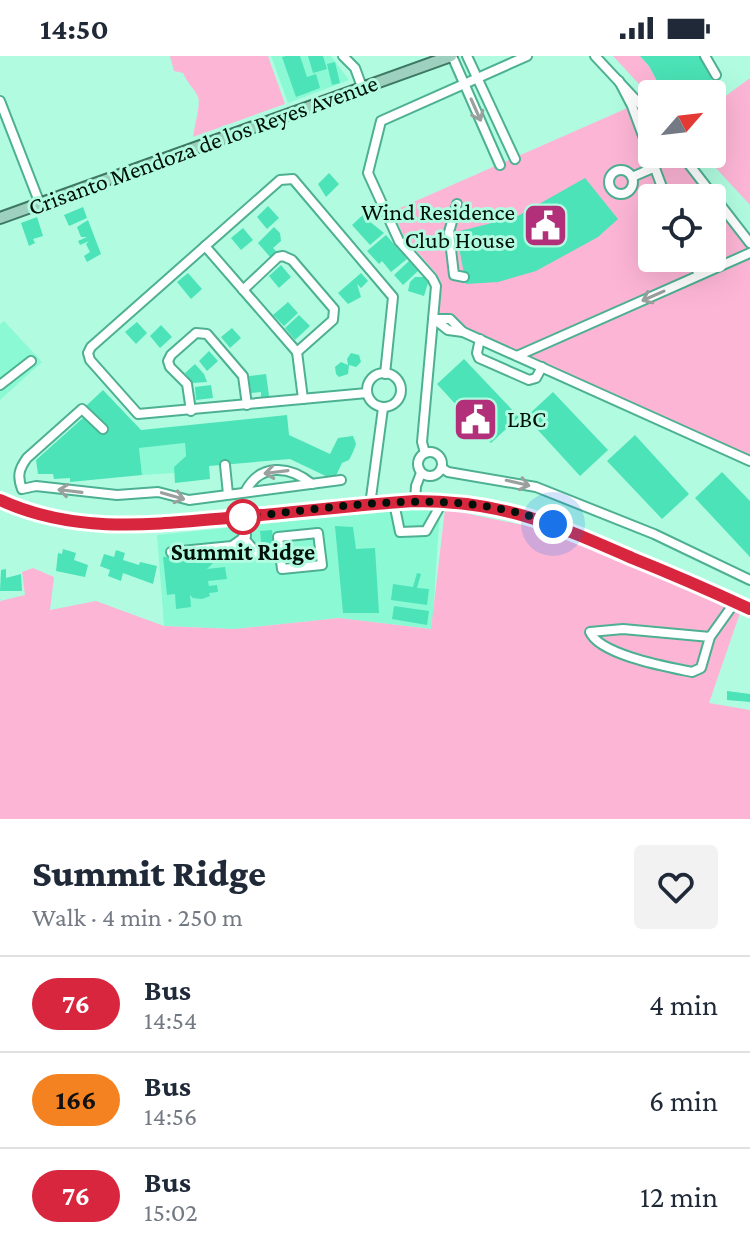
<!DOCTYPE html>
<meta charset="utf-8">
<style>
:root{--surface:#fff;--page:#f2f2f3;--text:#1f2937;--muted:#747a83;--line:#e0e1e3}
body{margin:0;font-family:"Crimson Pro",serif;background:var(--page);color:var(--text);height:100vh;display:flex;flex-direction:column;font-size:30px;white-space:nowrap}
*{box-sizing:border-box;margin:0}
p{font-size:26px;color:var(--muted)}
.icon{flex:none;width:44px;height:44px;fill:none;stroke:currentColor;stroke-width:2;stroke-linecap:round;stroke-linejoin:round}
.map{position:relative;height:763px;overflow:hidden}
.details{display:flex;flex-direction:column;background:var(--surface);flex:1}
.details>*{flex:none}
.badge{padding:0 16px;border-radius:26px;font-size:28px;line-height:52px}
.needle{width:52px;rotate:62deg}
.tools{position:absolute;left:638px;top:24px;display:grid;gap:16px}
.tools a{display:grid;place-items:center;width:88px;height:88px;border-radius:8px;background:var(--surface);box-shadow:0 8px 32px #0002;font-size:40px}
.you{position:absolute;width:40px;height:40px;margin:-20px;border:6px solid #fff;border-radius:50%;background:#1a73e8;box-shadow:0 0 0 12px #1a73e833}
.map>.badge{position:absolute;translate:-50% -50%;box-shadow:0 0 0 4px #fff}
.round{display:grid;place-items:center;flex:none;width:84px;height:84px;border-radius:8px;background:var(--page)}
.headline{display:flex;align-items:center;justify-content:space-between;height:136px;padding:0 32px}
h1{font-size:38px;font-weight:800;line-height:60px}
ul{padding:0;list-style:none}
li{display:flex;align-items:center;gap:24px;height:96px;padding:0 32px;border-top:2px solid var(--line)}
li div{flex:1}
li b{display:block;font-size:30px}
li em{font-style:normal}
li .badge{min-width:88px;font-weight:700;text-align:center}
.status{display:flex;justify-content:space-between;align-items:center;height:56px;padding:0 40px;background:var(--surface);direction:ltr}
.status svg{height:22px;fill:currentColor}
.map>svg:first-child{display:block}
.built{fill:#8cf9d5}
.green{fill:#fdb5d6}
.building{fill:#4be3b7}
.lines{fill:none;stroke-linecap:round;stroke-linejoin:round}
.minor-casing{stroke:#4eb092;stroke-width:12}
.major-casing{stroke:#3d7864;stroke-width:14}
.minor{stroke:#fff;stroke-width:8}
.major{stroke:#9ed0bf;stroke-width:10}
.oneway{stroke:#99a09d}
.line-casing{stroke:#fff;stroke-width:18}
.line{stroke:#d7263d;stroke-width:12}
.walk{stroke:#00110a;stroke-width:8;stroke-dasharray:0 14.4}
.stop-dot{fill:#fff;stroke:#d7263d;stroke-width:4}
.labels{text-anchor:middle;stroke-width:6;stroke-linejoin:round;paint-order:stroke}
.street-label{font-size:24px;fill:#00110a;stroke:#b1fce1}
.poi-label{font-size:24px;fill:#00110a;stroke:#b1fce1;text-anchor:end}
.stop-label{font-size:24px;font-weight:bold;fill:#00110a;stroke:#b1fce1}
</style>
<div class="status"><b>14:50</b><svg viewBox="0 0 49 12"><path d="M0 12V9h3v3zM5 12V6h3v6zM10 12V3h3v9zM15 12V0h3v12zM26 1h20v11H26zM47 4h2v5h-2z"/></svg></div>
<div class="map">
<svg width="750" height="763" viewBox="0 0 750 763">
<rect width="100%" height="100%" fill="#b1fce1"/>
<!-- built -->
<g class="built">
<polygon points="271,0 331,0 349,24 288,47"/>
<polygon points="4,265 42,306 0,344 0,268"/>
<polygon points="185,387 186,400 174,411 175,417 142,419 139,392"/>
<polygon points="440,454 432,573 339,562 234,573 164,570 157,479 390,455"/>
</g>
<!-- green -->
<g class="green">
<path d="M170,0H268L285,48L193,81C194,72 201,47 198,41C194,32 187,27 183,17L174,15Z"/>
<polygon points="613,0 640,0 649,10 664,38 652,38 652,42"/>
<polygon points="750,22 750,149 703,98 712,98 712,50"/>
<polygon points="623,30 652,67 652,98 676,98 710,142 652,142 652,202 712,202 712,144 750,193 750,405 469,279 451,260 439,259 442,228 436,217 404,181 393,155 632,50"/>
<polygon points="445,453 547,474 740,557 709,647 750,654 750,763 0,763 0,545 25,539 22,516 33,512 54,521 50,554 96,545 164,570 234,573 339,562 431,573"/>
</g>
<!-- building -->
<g class="building">
<polygon points="286,0 300,0 307,21 316,18 320,32 296,41 282,1"/>
<polygon points="308,0 323,0 327,13 313,17"/>
<polygon points="640,0 700,0 712,24 681,38 664,38 649,10"/>
<polygon points="335,6 340,27 332,29 327,8"/>
<polygon points="329,117 339,128 326,141 318,128"/>
<polygon points="585,122 618,163 598,181 536,215 498,226 466,228 456,176 516,161"/>
<polygon points="268,150 279,162 267,173 257,161"/>
<polygon points="83,151 87,162 69,170 64,159"/>
<polygon points="366,156 371,162 369,165 384,177 370,189 352,169"/>
<polygon points="37,161 43,180 33,183 35,187 29,190 21,167"/>
<polygon points="88,164 101,198 87,206 84,200 90,196 86,188 89,185 80,189 78,185 87,181 81,181 77,171"/>
<polygon points="274,171 280,177 281,185 273,192 276,195 270,201 258,187"/>
<polygon points="243,172 253,184 241,194 231,182"/>
<polygon points="386,179 407,203 391,216 382,205 379,208 367,195"/>
<polygon points="409,205 418,215 403,229 394,219"/>
<polygon points="281,209 291,221 279,232 269,220"/>
<polygon points="188,217 202,233 191,243 177,226"/>
<polygon points="361,217 368,225 361,232 357,228 361,241 348,248 338,237"/>
<polygon points="415,221 424,221 428,227 424,240 408,235 410,226"/>
<polygon points="288,246 298,257 284,270 273,259"/>
<polygon points="299,259 310,270 295,284 285,272"/>
<polygon points="137,266 147,277 136,288 125,276"/>
<polygon points="161,269 172,281 160,292 150,280"/>
<polygon points="232,272 241,282 230,292 221,281"/>
<polygon points="209,295 218,305 207,315 199,305"/>
<polygon points="351,297 359,299 361,306 356,311 349,309 348,318 339,321 336,318 335,311 341,306 348,309 347,303"/>
<polygon points="464,303 519,361 491,387 437,328"/>
<polygon points="195,308 204,318 207,326 193,327 185,317"/>
<polygon points="266,318 269,340 261,341 261,336 251,337 249,320"/>
<polygon points="211,329 213,342 196,344 195,331"/>
<polygon points="103,334 141,374 287,359 289,379 330,398 338,382 353,380 356,388 353,396 349,404 342,407 334,424 290,403 209,410 210,423 175,427 174,411 186,400 185,387 139,392 142,419 70,426 70,422 54,423 53,418 38,418 36,404 84,361 102,378 108,372 86,350"/>
<polygon points="553,336 608,394 580,420 526,361"/>
<polygon points="635,379 689,438 662,463 607,405"/>
<polygon points="722,416 750,445 750,501 695,442"/>
<polygon points="335,470 353,471 356,493 375,492 379,557 343,557"/>
<polygon points="272,474 274,493 262,494 260,475"/>
<polygon points="63,493 76,497 74,504 88,509 85,521 56,515 58,497 62,498"/>
<polygon points="116,494 125,497 123,504 139,509 140,506 157,510 153,528 123,517 121,525 108,520 110,514 100,510 104,498 114,501"/>
<polygon points="198,498 199,506 205,500 213,507 207,513 225,511 227,523 208,525 209,530 217,529 218,536 209,537 210,540 202,543 193,542 190,539 191,551 176,553 175,538 167,539 163,501"/>
<polygon points="6,513 6,522 21,518 22,535 0,535 1,514"/>
<polygon points="417,517 421,518 417,532 429,533 427,549 391,544 393,528 413,531"/>
<polygon points="394,550 429,555 427,569 392,563"/>
<polygon points="727,635 750,638 750,646 727,644"/>
</g>
<g class="lines">
<defs>
<g id="minor">
<polyline points="343,0 355,12 362,31"/>
<polyline points="452,0 500,109"/>
<polyline points="467,0 515,103"/>
<polyline points="595,0 652,61"/>
<polyline points="705,0 716,19"/>
<polyline points="619,25 632,50 666,142"/>
<polyline points="0,45 40,148"/>
<polyline points="681,98 750,187"/>
<circle cx="621" cy="126" r="12"/>
<polyline points="632,121 653,112"/>
<polyline points="457,148 449,176 454,219 464,221"/>
<polyline points="205,190 297,296"/>
<polyline points="692,202 699,219"/>
<polyline points="243,234 278,201 283,200 292,204 334,253 333,264 297,296"/>
<polyline points="433,263 450,263 463,276 750,405"/>
<polyline points="434,263 448,274 463,276"/>
<polyline points="480,283 477,297 479,302 529,324 536,322 542,311"/>
<polyline points="297,296 303,343"/>
<polyline points="517,300 750,197"/>
<circle cx="384" cy="334" r="17"/>
<polyline points="0,329 31,305"/>
<polyline points="367,337 138,358 90,304 88,297 91,291 280,124 293,123 393,241 385,318"/>
<polyline points="191,355 187,328 170,311 168,305 171,299 196,277 207,278 243,320 247,349"/>
<path d="M103,373L82,353L27,402C19,413 17,420 22,433L36,430L117,439L158,436L189,444L341,424"/>
<circle cx="430" cy="408" r="12"/>
<polyline points="425,397 422,386 436,230 432,222 399,185 368,117 381,65 527,0"/>
<polyline points="225,409 228,438"/>
<polyline points="442,412 448,416 536,431 654,478 750,524"/>
<path d="M245,436C260,407 289,409 312,428"/>
<polyline points="415,445 416,430 421,417"/>
<polyline points="394,447 400,476 426,475 443,445"/>
<polyline points="370,449 383,352"/>
<polygon points="318,477 322,509 282,513 278,481"/>
<polyline points="243,481 258,499 280,497"/>
<polyline points="171,496 232,490 246,480 245,461"/>
<path d="M710,581L623,573L590,576C600,599 668,611 692,616L701,612L710,581L735,546"/>
</g>
<g id="major">
<polyline points="0,162 451,0"/>
<path d="M0,444C76,481 158,469 239,461C298,455 357,449 415,445C502,444 555,468 632,502C671,518 711,535 750,553"/>
</g>
</defs>
<!-- minor casing -->
<use href="#minor" class="minor-casing"/>
<!-- major casing -->
<use href="#major" class="major-casing"/>
<!-- minor -->
<use href="#minor" class="minor"/>
<!-- major -->
<use href="#major" class="major"/>
</g>
<!-- one-way arrows -->
<defs><path id="oneway-shaft" d="M-6 0H5M1.5-3L5.5 0L1.5 3" fill="none" stroke-width="1.6" stroke-linecap="round" stroke-linejoin="round" transform="scale(2)"/></defs>
<g class="oneway">
<use href="#oneway-shaft" transform="translate(476 54) rotate(66)"/>
<use href="#oneway-shaft" transform="translate(653 240) rotate(156)"/>
<use href="#oneway-shaft" transform="translate(276 416) rotate(173)"/>
<use href="#oneway-shaft" transform="translate(518 427) rotate(13)"/>
<use href="#oneway-shaft" transform="translate(70 435) rotate(-173)"/>
<use href="#oneway-shaft" transform="translate(173 440) rotate(16)"/>
</g>
<g class="lines">
<defs>
<path id="line" d="M0,444C74,478 149,469 227,462C290,457 353,449 415,445C503,445 554,468 632,502C672,518 711,535 750,553"/>
</defs>
<!-- line casing -->
<use href="#line" class="line-casing"/>
<!-- line -->
<use href="#line" class="line"/>
<!-- walk -->
<path class="walk" d="M243,461C345,451 454,429 553,468"/>
</g>
<!-- icons -->
<defs>
<symbol id="civic-square" viewBox="-11 -11 22 22"><rect x="-9" y="-9" width="18" height="18" rx="4" fill="#b2307a" stroke="#b1fce1"/><path d="M-.6-6.5H3V-4.5H.6V-3L4-1V1h2V6H-6V1h2V-1L-.6-3ZM-1.2 2.5V6h2.4V2.5Z" fill="#fff"/></symbol>
</defs>
<g fill-rule="evenodd">
<use href="#civic-square" x="520" y="144" width="51" height="51"/>
<use href="#civic-square" x="450" y="338" width="51" height="51"/>
</g>
<!-- markers -->
<circle class="stop-dot" cx="243" cy="461" r="16"/>
<g class="labels">
<!-- street labels -->
<g class="street-label">
<text transform="translate(203 89) rotate(-20)" y="8">Crisanto Mendoza de los Reyes Avenue</text>
</g>
<!-- poi labels -->
<g class="poi-label">
<text x="515" y="164">Wind Residence<tspan x="515" dy="28">Club House</tspan></text>
<text x="507" y="371" text-anchor="start">LBC</text>
</g>
<!-- stop labels -->
<g class="stop-label">
<text x="243" y="504">Summit Ridge</text>
</g>
</g>
</svg>
<div class="tools">
<a><svg class="needle" viewBox="-14 -14 28 28"><path d="M0-13l5 13h-10z" fill="#e53935"/><path d="M0 13l5-13h-10z" fill="#747a83"/></svg></a>
<a><svg class="icon" aria-label="locate" viewBox="0 0 24 24"><circle cx="12" cy="12" r="6"/><path d="M12 2v4M12 18v4M2 12h4M18 12h4"/></svg></a>
</div>
<div class="you" style="left:553px;top:468px"></div>
</div>
<section class="details">
<div class="headline"><div><h1>Summit Ridge</h1><p>Walk · 4 min · 250 m</p></div><a class="round"><svg class="icon" aria-label="heart" viewBox="0 0 24 24"><path d="M12 20l-8-8c-3-5 5-10 8-4 3-6 11-1 8 4z"/></svg></a></div>
<ul>
<li><span class="badge" style="background:#d7263d;color:#fff">76</span><div><b>Bus</b><p>14:54</p></div><em>4 min</em></li>
<li><span class="badge" style="background:#f58220;color:#111">166</span><div><b>Bus</b><p>14:56</p></div><em>6 min</em></li>
<li><span class="badge" style="background:#d7263d;color:#fff">76</span><div><b>Bus</b><p>15:02</p></div><em>12 min</em></li>
</ul>
</section>
